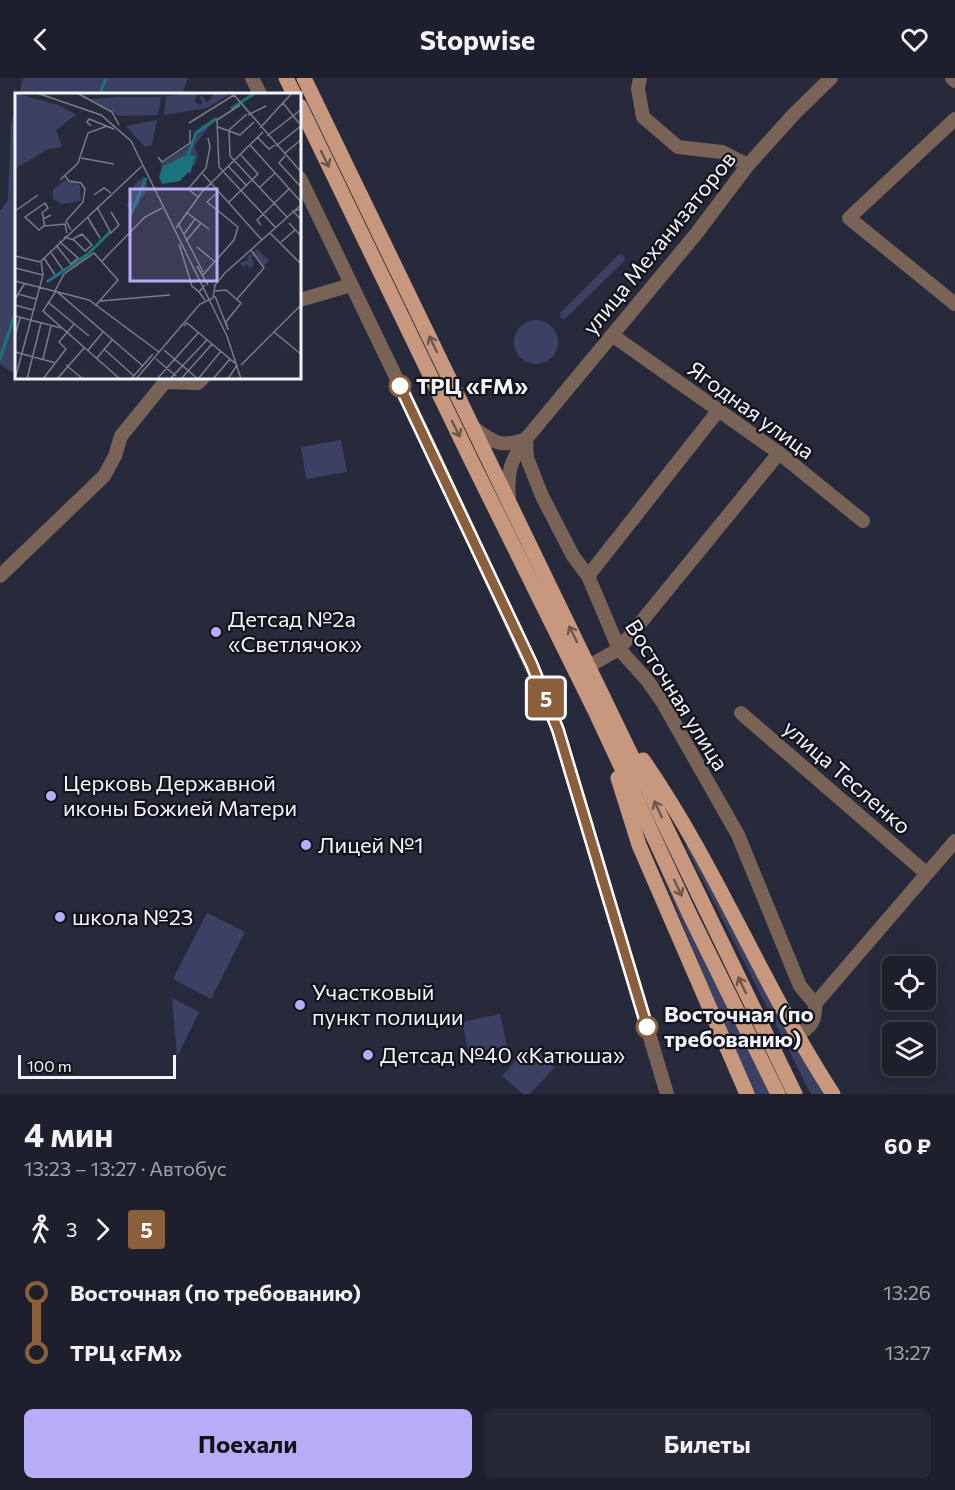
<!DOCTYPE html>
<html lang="ru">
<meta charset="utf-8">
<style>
:root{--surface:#1d202c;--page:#252834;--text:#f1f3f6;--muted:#a0a3a9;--line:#3b3e48;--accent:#b8abf7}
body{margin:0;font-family:Commissioner,sans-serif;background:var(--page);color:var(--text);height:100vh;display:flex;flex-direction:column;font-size:22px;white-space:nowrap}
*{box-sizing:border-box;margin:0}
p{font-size:20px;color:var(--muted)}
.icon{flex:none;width:33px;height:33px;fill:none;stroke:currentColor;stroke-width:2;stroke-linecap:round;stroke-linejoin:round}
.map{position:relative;height:1016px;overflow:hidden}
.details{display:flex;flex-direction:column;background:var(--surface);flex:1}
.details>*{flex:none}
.badge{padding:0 12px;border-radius:4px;font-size:21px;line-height:39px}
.controls{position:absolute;left:882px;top:878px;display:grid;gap:12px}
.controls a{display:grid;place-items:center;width:54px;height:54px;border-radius:9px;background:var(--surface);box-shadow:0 3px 15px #0003,0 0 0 2px var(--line);font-size:30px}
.scale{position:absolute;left:18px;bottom:15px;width:158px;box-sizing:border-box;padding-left:6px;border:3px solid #f3f5fe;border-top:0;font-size:16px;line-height:21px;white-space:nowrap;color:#f3f5fe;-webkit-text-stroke:4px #12131b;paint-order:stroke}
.map>.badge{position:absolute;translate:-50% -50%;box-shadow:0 0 0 3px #fff}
.legs{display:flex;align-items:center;gap:9px;height:66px;padding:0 24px;font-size:20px}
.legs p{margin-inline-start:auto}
.head{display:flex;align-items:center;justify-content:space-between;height:102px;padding:0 24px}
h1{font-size:33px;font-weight:700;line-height:45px}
.cta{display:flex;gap:12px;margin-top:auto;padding:12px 24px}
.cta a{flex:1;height:69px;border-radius:9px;background:var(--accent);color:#111;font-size:24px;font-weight:700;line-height:69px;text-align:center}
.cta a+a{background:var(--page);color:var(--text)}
ul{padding:0 24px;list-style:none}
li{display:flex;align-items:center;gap:21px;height:60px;font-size:22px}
li i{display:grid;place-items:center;width:9px;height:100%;margin:0 8px;background:currentColor}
li i::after{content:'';width:15px;height:15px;margin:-8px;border:4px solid;border-radius:50%;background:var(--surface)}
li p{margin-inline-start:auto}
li:first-child i{background:linear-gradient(#0000 50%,currentColor 0)}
li:last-child i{background:linear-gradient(currentColor 50%,#0000 0)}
header{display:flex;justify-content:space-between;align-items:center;height:78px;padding:0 24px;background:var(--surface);font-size:27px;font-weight:700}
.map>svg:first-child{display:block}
.green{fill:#3c4163}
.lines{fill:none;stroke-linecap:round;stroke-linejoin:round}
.stream{stroke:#1c737d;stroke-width:3}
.minor{stroke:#796256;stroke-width:14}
.major{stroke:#c7987e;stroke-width:15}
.oneway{stroke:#6c564c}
.line-1-casing{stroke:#fff;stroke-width:14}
.line-1{stroke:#8b5e3c;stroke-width:9}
.stop-1-dot{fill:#fff;stroke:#8b5e3c;stroke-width:3}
.poi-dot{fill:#b8abf7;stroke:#12131b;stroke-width:2}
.labels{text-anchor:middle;stroke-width:4.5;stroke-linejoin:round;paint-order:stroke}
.street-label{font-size:22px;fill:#f3f5fe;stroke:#12131b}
.stop-label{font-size:22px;font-weight:bold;fill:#f3f5fe;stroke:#12131b;text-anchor:start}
.poi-label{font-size:22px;fill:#f3f5fe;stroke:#12131b;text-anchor:start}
.inset-river{fill:none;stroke:#1c737d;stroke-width:3}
.inset-road{fill:none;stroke:#797b89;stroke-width:1.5}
.view{fill:#b8abf7;fill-opacity:0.15;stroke:#b8abf7;stroke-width:3}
.inset-edge{fill:none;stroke:#f3f5fe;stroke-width:3}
</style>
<header><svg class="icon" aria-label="back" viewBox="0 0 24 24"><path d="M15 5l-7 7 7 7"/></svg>Stopwise<svg class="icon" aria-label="heart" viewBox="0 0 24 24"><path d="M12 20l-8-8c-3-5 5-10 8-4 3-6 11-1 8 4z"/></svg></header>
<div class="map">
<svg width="955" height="1016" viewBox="0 0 955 1016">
<rect width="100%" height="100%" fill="#272a3b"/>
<!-- green -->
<g class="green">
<polygon points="23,0 188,0 182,16 19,16"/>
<polygon points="16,26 16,292 11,294 0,286 0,133 8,122 11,46"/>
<polygon points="622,176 625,180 624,183 565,241 561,241 560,235 618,177"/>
<circle cx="536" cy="264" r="22"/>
<polygon points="341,362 347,394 306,401 301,369"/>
<polygon points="649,765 771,1016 753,1016"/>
<polygon points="688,767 827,1016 811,1016 686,769"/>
<polygon points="207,835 245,854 211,921 173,901"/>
<polygon points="172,920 199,934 177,979"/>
<polygon points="500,936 507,968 469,976 462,944"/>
<polygon points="530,967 555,989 530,1016 523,1016 502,998"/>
</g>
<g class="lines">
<!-- stream -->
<g class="stream">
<polyline points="100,16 106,0"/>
<polyline points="0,281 16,233"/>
</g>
<!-- minor -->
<g class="minor">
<polyline points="252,0 260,16"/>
<polyline points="640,0 638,11 643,39 678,69 722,74 748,87"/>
<polyline points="952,0 955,3"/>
<polyline points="955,41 849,140 955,226"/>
<polyline points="300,100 434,378 547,622 558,652 667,1016"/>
<polyline points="300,222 351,207"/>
<polyline points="612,257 779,375 863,443"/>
<path d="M474,350C495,365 500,370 526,361"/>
<polyline points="526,361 527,380 542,418 573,478 588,498 619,571 647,602 663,625 738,757 800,908 815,926"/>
<path d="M509,421C507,394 510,383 526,361L696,156L748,87L795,35L831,0"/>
<polyline points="0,498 104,398 115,378 121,358 165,304 198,305 203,300"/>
<polyline points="588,498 718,333"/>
<polyline points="589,588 619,571 779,375"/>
<polyline points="741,635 926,795"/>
<path d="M796,957C811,950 816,943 815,926L955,763"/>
</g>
<!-- major -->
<g class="major">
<polyline points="286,0 294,16"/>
<polyline points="304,0 795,1016"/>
<polyline points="300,28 471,382 596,635 689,835 778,1016"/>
<path d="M643,682C716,787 763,909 833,1016"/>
<polyline points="618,700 639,767 747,1016"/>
</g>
</g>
<!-- one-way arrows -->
<defs><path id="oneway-shaft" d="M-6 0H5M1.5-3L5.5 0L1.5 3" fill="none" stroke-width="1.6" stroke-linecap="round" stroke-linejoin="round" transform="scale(1.5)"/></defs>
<g class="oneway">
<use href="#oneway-shaft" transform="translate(325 81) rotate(64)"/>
<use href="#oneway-shaft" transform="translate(433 266) rotate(-116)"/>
<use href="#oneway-shaft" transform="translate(456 351) rotate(64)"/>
<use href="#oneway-shaft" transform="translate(573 556) rotate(-116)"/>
<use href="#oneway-shaft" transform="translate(658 731) rotate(-115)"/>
<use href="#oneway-shaft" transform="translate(678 810) rotate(65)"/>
<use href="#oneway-shaft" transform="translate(742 907) rotate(-116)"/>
</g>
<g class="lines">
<defs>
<polyline id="line-1" points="400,308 532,587 558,652 647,949"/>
</defs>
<!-- line-1 casing -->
<use href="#line-1" class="line-1-casing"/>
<!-- line-1 -->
<use href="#line-1" class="line-1"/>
</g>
<!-- markers -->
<g class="stop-1-dot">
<circle cx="400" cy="308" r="10"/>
<circle cx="647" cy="949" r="10"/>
</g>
<g class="poi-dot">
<circle cx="216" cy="554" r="6"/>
<circle cx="51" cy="718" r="6"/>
<circle cx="306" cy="767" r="6"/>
<circle cx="60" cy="839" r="6"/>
<circle cx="300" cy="927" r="6"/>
<circle cx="368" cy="977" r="6"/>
</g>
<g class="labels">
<!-- street labels -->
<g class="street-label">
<text transform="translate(659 165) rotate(-51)" y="8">улица Механизаторов</text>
<text transform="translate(751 332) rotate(36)" y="8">Ягодная улица</text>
<text transform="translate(677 617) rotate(58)" y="8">Восточная улица</text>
<text transform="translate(847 699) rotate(41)" y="8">улица Тесленко</text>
</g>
<!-- stop labels -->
<g class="stop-label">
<text x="416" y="316">ТРЦ «FM»</text>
<text x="664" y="944">Восточная (по<tspan x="664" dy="25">требованию)</tspan></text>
</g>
<!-- poi labels -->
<g class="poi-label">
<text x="228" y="549">Детсад №2а<tspan x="228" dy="25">«Светлячок»</tspan></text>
<text x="63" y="713">Церковь Державной<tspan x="63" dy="25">иконы Божией Матери</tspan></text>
<text x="318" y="775">Лицей №1</text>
<text x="72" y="847">школа №23</text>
<text x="312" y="922">Участковый<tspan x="312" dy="25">пункт полиции</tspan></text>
<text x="380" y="985">Детсад №40 «Катюша»</text>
</g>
</g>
<!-- overview -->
<g transform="translate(15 15)">
<rect width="286" height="286" fill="#272a3b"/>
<path d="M0,0L43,12L61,22L41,37L47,54L33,56L0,76ZM183,0L179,9L185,12L188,10L184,4L187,3L192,10L200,0L213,2L192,15L149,22L151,3ZM103,4H146L143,22L104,23L75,6ZM142,27L137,52L130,54L111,33ZM196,31L179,53L183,63L179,74L174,61L148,73L146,78V71L177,51L187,32ZM129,83L133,95L116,123L112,112L120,91ZM50,87L65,92L66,108L47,111L38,106V97ZM242,156L254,167L249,173L236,161L239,172L234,177L233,171L228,174L225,170L234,167L232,164Z" fill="#3c4163"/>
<path d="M173,61L180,64L175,81L173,79L165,88L147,91L144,84L148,73Z" fill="#1c737d"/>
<path class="inset-river" d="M216,16L240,0M173,62L181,40L202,25M115,123L131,85M32,189L73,161L95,139"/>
<path class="inset-road" d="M22,0L86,22L116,48L212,243L226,286M62,0L97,19L104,32M219,2L287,80M268,10L284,30M225,12L202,27L204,74L261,135M232,21L214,37L215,63L272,124M233,22L251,13M174,30L219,2M76,33L72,29L74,26L99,36M203,34L225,42M245,35L277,0M225,42L239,29M252,43L287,16M242,44L254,56L260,52M235,52L287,110M261,53L287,32M269,61L287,46M270,63L264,70L287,95M143,64L147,69L175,50V37M66,65L99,71M213,73L232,93M188,81L247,147M50,83L54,88L66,90L70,96L68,109L51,128L56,137M45,87L63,70L73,40L92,33M245,94L260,80M79,102L89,95L96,100M183,104L173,96L191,75L195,54L193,45M214,109L243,81L225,61M82,114L96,140L104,132L96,119M287,116L278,118L287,128M0,118L23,102M171,119L194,136M36,122L28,126L30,133L50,131L52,140M73,125L85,145M29,126L27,120L33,115L30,110L10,124L24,137L30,132M163,130L188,179M274,130L287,144M246,132L242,127L274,96M161,135L187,99L248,39M255,140L287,172M169,141L180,126M49,144L59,147L70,158L77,152L67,141L58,146M171,148L186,130M265,150L280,137M164,151L177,193L184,199M41,152L56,171L63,165L44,148M182,154L199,168M35,158L48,177M0,163L25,169M29,165L40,182M87,168L130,124L147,115M182,173L193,192M0,175L28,182M187,183L219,147L223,134L192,109L204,98M0,188L74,207L144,259M40,198L49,181L79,160L103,187L81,212M200,198L211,197L226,210L211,229L213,237M3,201L21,206M200,203L212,234M0,206L10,190M222,206L249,175L236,157M190,207L184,199L190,192M85,208L155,202M34,210L74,243M0,212L18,217M0,223L46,235M169,233L172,230L222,272L213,286M259,239L287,262M0,243L5,225M89,256L119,283M73,257L88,239M149,257L183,286M0,259L41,270M82,265L97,247M28,266L36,233M141,266L161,283M51,272L68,286M226,272L287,211M0,286L28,182L26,168L127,73M12,286L26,230M28,286L51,256L44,249L59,231M42,286L70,254M105,286L28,218L41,198L128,273M116,286L138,261M121,286L185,211L198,205L200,192L210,180L287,111M142,286L183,240M155,286L192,247M166,286L197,251M183,286L206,258M198,286L215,266"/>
<path class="view" d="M115,96H202V188H115Z"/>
<rect width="286" height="286" class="inset-edge"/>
</g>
</svg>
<div class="controls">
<a><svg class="icon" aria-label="locate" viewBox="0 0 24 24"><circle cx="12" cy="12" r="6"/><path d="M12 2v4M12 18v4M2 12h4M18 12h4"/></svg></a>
<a><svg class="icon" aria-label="layers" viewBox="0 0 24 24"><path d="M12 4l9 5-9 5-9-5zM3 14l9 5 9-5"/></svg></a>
</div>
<div class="scale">100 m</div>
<b class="badge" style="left:546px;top:620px;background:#8b5e3c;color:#fff">5</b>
</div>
<section class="details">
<div class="head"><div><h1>4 мин</h1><p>13:23 – 13:27 · Автобус</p></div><b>60 ₽</b></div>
<div class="legs"><svg class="icon" aria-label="walk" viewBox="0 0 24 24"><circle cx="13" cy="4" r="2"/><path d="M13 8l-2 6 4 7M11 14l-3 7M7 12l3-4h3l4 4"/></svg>3<svg class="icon" aria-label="forward" viewBox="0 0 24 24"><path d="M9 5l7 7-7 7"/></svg><b class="badge" style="background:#8b5e3c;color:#fff">5</b></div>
<ul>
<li><i style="color:#8b5e3c"></i><b>Восточная (по требованию)</b><p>13:26</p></li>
<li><i style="color:#8b5e3c"></i><b>ТРЦ «FM»</b><p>13:27</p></li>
</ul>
<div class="cta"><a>Поехали</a><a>Билеты</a></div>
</section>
